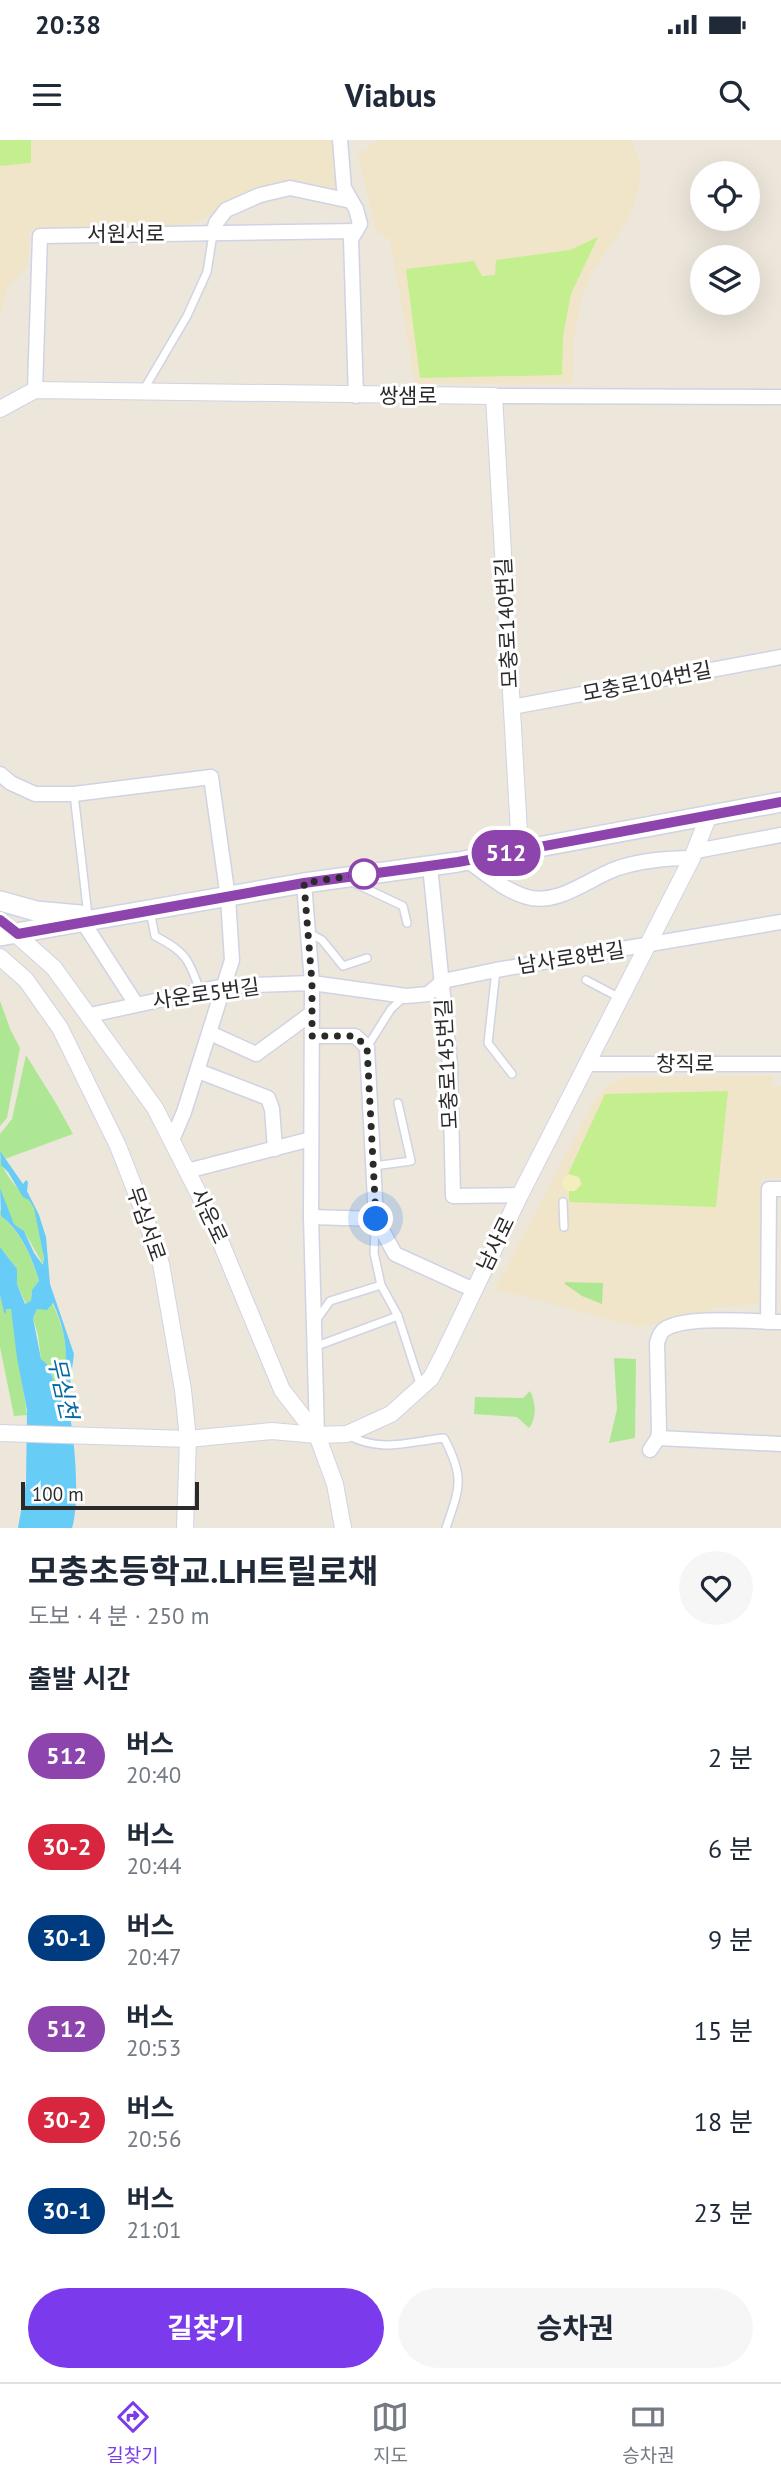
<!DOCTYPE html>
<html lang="ko">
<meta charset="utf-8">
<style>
:root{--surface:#fff;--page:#f6f6f7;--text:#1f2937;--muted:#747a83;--line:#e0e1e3;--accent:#7c3aed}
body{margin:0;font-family:"PT Sans","Noto Sans KR",sans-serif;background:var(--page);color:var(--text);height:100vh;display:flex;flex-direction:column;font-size:26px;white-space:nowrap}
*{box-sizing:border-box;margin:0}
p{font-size:23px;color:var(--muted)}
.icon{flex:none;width:38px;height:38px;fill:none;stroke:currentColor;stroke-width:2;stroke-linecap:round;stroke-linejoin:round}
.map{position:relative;height:1388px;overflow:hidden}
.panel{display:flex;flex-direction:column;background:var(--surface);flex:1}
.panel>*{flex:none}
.badge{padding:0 14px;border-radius:23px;font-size:24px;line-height:46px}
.controls{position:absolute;left:690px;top:21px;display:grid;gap:14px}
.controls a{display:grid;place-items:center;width:70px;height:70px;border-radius:50%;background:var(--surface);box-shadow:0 7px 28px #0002;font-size:35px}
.scale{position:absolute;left:21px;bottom:18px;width:178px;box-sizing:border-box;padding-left:7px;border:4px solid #2a2a2a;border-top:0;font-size:19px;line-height:24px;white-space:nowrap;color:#2a2a2a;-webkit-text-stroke:5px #fff;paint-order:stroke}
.you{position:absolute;width:35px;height:35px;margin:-18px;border:5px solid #fff;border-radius:50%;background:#1a73e8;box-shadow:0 0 0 10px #1a73e833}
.map>.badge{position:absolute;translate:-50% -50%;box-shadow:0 0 0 4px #fff}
h2{padding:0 28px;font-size:26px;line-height:63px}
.round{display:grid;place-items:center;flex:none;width:74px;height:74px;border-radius:37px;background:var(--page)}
.headline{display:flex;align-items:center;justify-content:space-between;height:119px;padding:0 28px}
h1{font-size:33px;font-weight:700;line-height:52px}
.button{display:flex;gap:14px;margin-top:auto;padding:14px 28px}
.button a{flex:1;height:80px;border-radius:42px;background:var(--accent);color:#fff;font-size:28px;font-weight:700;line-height:80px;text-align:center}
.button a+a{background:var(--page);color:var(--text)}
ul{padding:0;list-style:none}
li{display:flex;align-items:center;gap:21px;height:91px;padding:0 28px}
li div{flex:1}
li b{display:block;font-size:26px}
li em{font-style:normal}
li .badge{min-width:77px;font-weight:700;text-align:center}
.status{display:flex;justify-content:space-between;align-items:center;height:49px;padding:0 35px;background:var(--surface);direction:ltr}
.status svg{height:19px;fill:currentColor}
header{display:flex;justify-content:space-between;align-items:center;height:91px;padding:0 28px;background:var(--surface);font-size:32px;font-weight:700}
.tabs{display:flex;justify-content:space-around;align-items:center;height:98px;border-top:2px solid var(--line);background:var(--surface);font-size:19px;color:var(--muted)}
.tabs a{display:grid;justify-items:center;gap:4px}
.tabs .current{color:var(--accent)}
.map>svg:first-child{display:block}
.education{fill:#f0e5c9}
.green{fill:#aee794}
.sand{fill:#f4edbc}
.pitch{fill:#c4ef8f}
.water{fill:#67ccf6;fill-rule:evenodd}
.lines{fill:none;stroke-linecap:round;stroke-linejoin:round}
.service-casing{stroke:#d0d3e4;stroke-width:10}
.minor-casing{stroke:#d0d3e4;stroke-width:17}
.tertiary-casing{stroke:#d0d3e4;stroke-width:18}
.secondary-casing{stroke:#d0d3e4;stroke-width:22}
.service{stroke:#fff;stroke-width:7}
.minor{stroke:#fff;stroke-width:14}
.tertiary{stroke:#fff;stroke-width:16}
.secondary{stroke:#fff;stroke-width:19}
.line-casing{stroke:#fff;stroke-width:16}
.line{stroke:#8e44ad;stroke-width:10}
.walk{stroke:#2a2a2a;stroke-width:7;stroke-dasharray:0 12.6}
.stop-dot{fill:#fff;stroke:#8e44ad;stroke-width:3.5}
.labels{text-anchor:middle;stroke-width:6;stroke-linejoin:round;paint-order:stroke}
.street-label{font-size:21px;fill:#2a2a2a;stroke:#fff}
.water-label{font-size:23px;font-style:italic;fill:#0568a3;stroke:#fff}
</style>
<div class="status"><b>20:38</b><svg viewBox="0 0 49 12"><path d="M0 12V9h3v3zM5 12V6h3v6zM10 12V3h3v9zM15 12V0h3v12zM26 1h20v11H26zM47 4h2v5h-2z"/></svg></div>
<header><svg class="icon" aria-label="menu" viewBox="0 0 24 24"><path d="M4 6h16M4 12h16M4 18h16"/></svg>Viabus<svg class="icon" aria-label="search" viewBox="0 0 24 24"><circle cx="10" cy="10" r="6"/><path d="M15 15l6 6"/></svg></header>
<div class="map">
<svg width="781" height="1388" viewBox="0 0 781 1388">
<rect width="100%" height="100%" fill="#ede6db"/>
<!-- education -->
<g class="education">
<polygon points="0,0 335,0 339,50 324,52 304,48 239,60 187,87 29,90 28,125 8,147 0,176"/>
<polygon points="378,0 631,0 639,19 640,42 635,63 623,88 593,131 582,155 574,198 573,243 415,244 390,100 376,91 358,16"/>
<polygon points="772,936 772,946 781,946 781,1038 761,1039 759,1164 717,1167 692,1177 638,1187 495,1149 595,960 606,947 626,937"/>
</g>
<!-- green -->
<g class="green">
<polygon points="0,861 11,891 20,908 7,978 0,986"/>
<polygon points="26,915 57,965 73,994 5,1019 0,1011 0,994 12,979"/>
<path d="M0,1017C2,1033 19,1050 30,1061C39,1070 44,1113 44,1126L24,1091L14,1084L6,1067L0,1048Z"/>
<path d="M0,1070L3,1072L1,1076C21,1092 32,1117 39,1142L32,1150L31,1162L26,1164L17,1144V1129L0,1107Z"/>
<polygon points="565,1142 603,1143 602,1164 582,1156 565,1144"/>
<polygon points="0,1155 6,1169 11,1168 27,1275 14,1276 0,1207"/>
<path d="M52,1163C67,1193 70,1221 61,1253L57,1251L48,1225L41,1219L38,1195L33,1178L37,1169Z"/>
<polygon points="614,1218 636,1219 635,1298 609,1303 617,1269"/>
<path d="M530,1251C536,1262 537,1278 529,1288L517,1277L474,1274L475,1257L523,1258Z"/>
</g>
<!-- sand -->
<circle class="sand" cx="571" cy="1043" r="9"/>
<!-- pitch -->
<g class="pitch">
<polygon points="0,0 31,0 31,23 0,26"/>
<polygon points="598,97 571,154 563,196 562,235 420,238 406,129 474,121 482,136 495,135 496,120 570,110"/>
<polygon points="728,951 716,1067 569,1062 569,1051 575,1051 582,1044 579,1037 568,1034 605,954"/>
</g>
<!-- water -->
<path class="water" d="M0,1011L23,1044L26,1040L28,1042L27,1051L39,1075L46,1097L50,1144L74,1214L69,1252L66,1257C74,1287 81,1359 72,1388H18L26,1343L27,1270L17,1218L11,1169H6V1174L4,1172L0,1155V1107L17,1129V1144L25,1164L31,1161L32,1150L39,1141C32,1117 21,1091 1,1076L0,1048L14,1084L24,1091L34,1113L43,1125L44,1118L34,1068L29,1060L23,1057L8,1032L1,1025ZM53,1163C67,1193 70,1221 60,1253L57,1251L48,1225L41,1219L33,1178L37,1169L47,1170Z"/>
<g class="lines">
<defs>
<g id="service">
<polyline points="143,251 187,176 207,132 213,94"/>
<polyline points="74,654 88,776"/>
<polyline points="350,741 403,766 407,783"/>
<path d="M150,771L155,796C185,811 189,819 200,851"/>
<polyline points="309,793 322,800 343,826 367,818"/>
<polyline points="496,830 488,903 512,934"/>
<polyline points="586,840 620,858"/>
<polyline points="367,907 391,869 404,857"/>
<polyline points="374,1026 411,1021 398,963"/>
<polyline points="563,1062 564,1087"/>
<polyline points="375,1085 374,1113 381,1145 398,1176 421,1247"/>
<polyline points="315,1182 330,1161 381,1145"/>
<polyline points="314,1207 398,1176"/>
<path d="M347,1295C382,1313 407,1302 444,1298C465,1338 460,1347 446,1388"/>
</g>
<g id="minor">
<polyline points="340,0 344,48 356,69 360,84 351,99 356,256"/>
<polyline points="213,94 216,83 226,70 260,55 290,48 351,61"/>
<polyline points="35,250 40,96 356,91"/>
<polyline points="494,256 781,257"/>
<polyline points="512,567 781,517"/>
<polyline points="0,634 11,643 35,654 74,654 211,637 228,758 232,820 184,972 172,1000"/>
<polyline points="696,711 781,695"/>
<path d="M467,720C485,733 505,751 527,757C559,766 589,738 618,728C643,720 666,718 692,718"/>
<polyline points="430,726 450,925 453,1056 520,1055"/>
<polyline points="304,743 312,843 311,1077 317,1295"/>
<polyline points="83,782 136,864"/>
<polyline points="90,875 224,846 312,843 406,856 428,854 443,841 496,830 781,782"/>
<polyline points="210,893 256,914 312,873"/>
<polyline points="312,896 355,896 367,907 376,1079"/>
<polyline points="588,924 781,924"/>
<polyline points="198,931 268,958 272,969 275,1009"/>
<polyline points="187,1031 311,999"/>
<polyline points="311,1077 376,1079 395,1114 474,1150"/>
<polyline points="768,1182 769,1049 781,1049"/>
<polyline points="658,1298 781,1304"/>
<path d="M650,1310L658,1298L659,1290L657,1203C659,1197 660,1192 665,1189C687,1175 754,1182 781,1182"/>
</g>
<g id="tertiary">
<polyline points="0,269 35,250 494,256 520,710"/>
<polyline points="0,780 54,828 155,968 209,1074 282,1250 317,1295 335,1344 343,1388"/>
<polyline points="0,817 26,840 60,888 118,1006 141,1065 161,1124 183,1250 188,1299 185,1388"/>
<polyline points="0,1293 188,1299 272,1291 317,1295 347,1294 391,1274 431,1238 442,1217 520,1055 692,718 709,675"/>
</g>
<g id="secondary">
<polyline points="0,761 36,771 80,775"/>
<polyline points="0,796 304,743 458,722 781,662"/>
</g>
</defs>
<!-- service casing -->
<use href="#service" class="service-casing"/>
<!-- minor casing -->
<use href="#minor" class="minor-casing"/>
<!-- tertiary casing -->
<use href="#tertiary" class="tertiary-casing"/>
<!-- secondary casing -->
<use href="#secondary" class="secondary-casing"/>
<!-- service -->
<use href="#service" class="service"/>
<!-- minor -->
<use href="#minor" class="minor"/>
<!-- tertiary -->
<use href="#tertiary" class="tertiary"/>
<!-- secondary -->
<use href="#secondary" class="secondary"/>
</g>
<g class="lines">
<defs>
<polyline id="line" points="0,780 18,794 304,743 458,722 781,662"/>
</defs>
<!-- line casing -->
<use href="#line" class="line-casing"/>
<!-- line -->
<use href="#line" class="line"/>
<!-- walk -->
<polyline class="walk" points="364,734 304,743 312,843 312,896 355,896 367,907 376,1079"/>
</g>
<!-- markers -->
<circle class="stop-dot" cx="364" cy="734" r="14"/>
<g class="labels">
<!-- street labels -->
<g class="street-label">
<text x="126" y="101">서원서로</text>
<text x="408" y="263">쌍샘로</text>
<text transform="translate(507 483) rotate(-93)" y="7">모충로140번길</text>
<text transform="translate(647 542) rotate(-11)" y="7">모충로104번길</text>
<text transform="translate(571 818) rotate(-9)" y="7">남사로8번길</text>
<text transform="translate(206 854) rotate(-8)" y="7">사운로5번길</text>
<text transform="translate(447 924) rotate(-93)" y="7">모충로145번길</text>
<text x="685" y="931">창직로</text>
<text transform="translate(209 1076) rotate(65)" y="7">사운로</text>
<text transform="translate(146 1084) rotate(71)" y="7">무심서로</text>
<text transform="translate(496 1104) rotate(-64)" y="7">남사로</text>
</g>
<!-- water labels -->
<g class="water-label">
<text transform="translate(63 1248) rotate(77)" y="8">무심천</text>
</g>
</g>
</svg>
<div class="controls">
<a><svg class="icon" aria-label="locate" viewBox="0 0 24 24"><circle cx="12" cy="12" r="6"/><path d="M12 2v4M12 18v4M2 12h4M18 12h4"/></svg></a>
<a><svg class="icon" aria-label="layers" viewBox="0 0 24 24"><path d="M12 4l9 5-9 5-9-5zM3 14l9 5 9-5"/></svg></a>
</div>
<div class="scale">100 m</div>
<div class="you" style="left:376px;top:1079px"></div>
<b class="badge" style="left:506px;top:713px;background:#8e44ad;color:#fff">512</b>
</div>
<section class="panel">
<div class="headline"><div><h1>모충초등학교.LH트릴로채</h1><p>도보 · 4 분 · 250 m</p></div><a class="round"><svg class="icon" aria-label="heart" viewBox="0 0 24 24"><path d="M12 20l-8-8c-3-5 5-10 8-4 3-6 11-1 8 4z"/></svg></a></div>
<h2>출발 시간</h2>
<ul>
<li><span class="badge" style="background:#8e44ad;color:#fff">512</span><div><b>버스</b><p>20:40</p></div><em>2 분</em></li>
<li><span class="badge" style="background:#d7263d;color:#fff">30-2</span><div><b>버스</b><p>20:44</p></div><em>6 분</em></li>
<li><span class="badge" style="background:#003b80;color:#fff">30-1</span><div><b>버스</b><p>20:47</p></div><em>9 분</em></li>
<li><span class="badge" style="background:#8e44ad;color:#fff">512</span><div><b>버스</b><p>20:53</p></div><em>15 분</em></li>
<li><span class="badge" style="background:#d7263d;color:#fff">30-2</span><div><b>버스</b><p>20:56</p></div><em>18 분</em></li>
<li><span class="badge" style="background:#003b80;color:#fff">30-1</span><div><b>버스</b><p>21:01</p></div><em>23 분</em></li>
</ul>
<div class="button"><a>길찾기</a><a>승차권</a></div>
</section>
<nav class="tabs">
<a class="current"><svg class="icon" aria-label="directions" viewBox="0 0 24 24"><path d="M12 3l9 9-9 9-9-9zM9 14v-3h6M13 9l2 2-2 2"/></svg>길찾기</a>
<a><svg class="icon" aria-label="map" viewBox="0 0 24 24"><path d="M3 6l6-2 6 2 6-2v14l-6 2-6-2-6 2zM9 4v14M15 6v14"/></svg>지도</a>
<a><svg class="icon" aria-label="tickets" viewBox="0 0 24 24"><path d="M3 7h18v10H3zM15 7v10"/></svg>승차권</a>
</nav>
